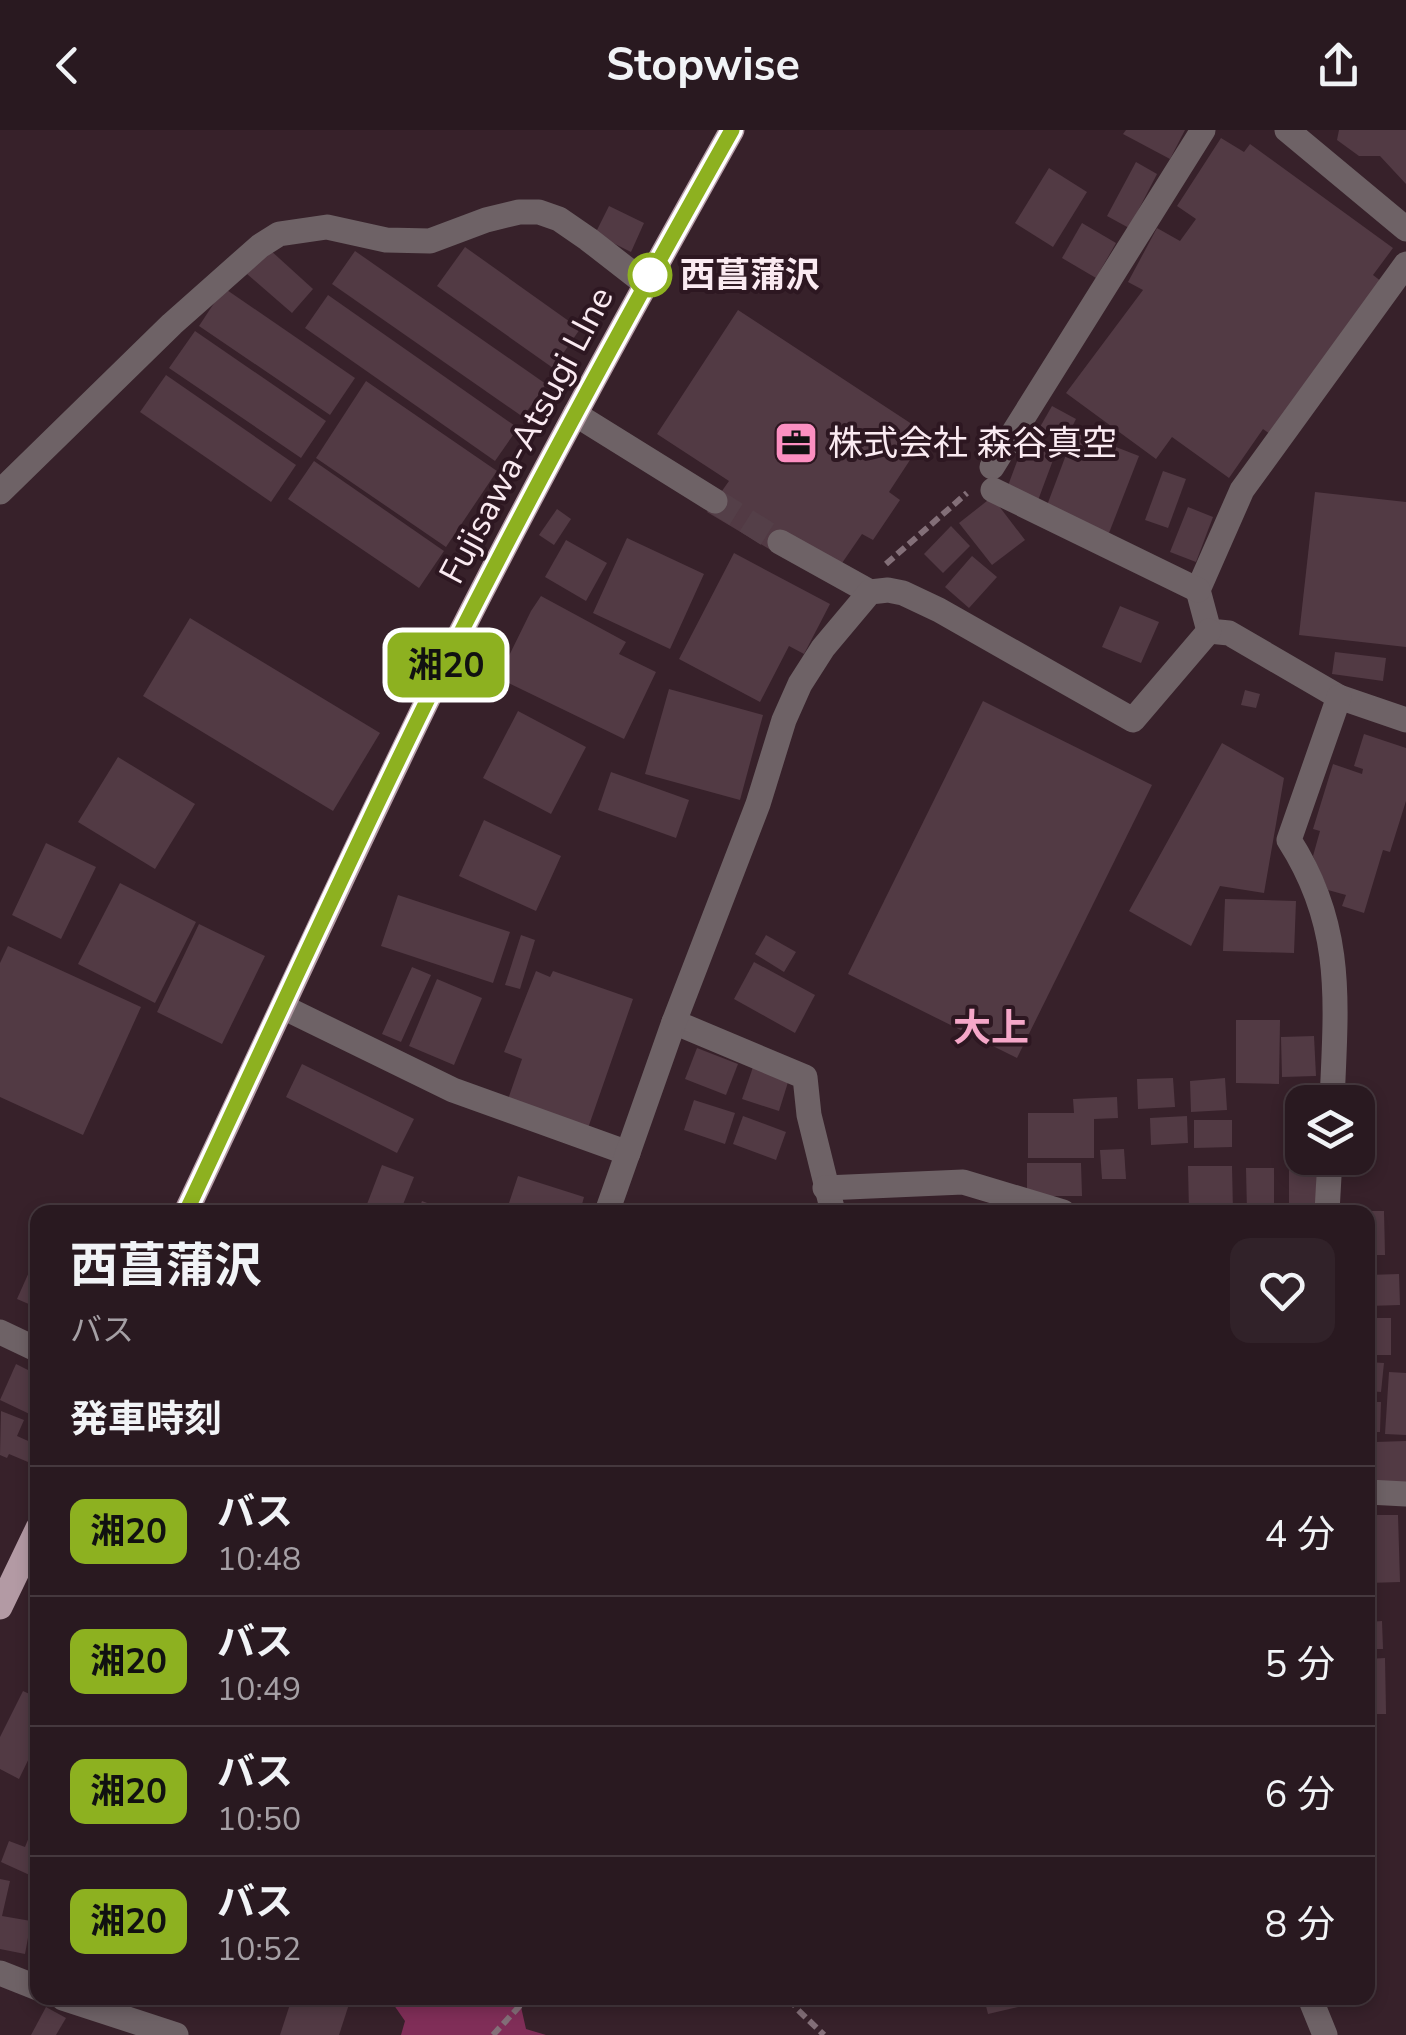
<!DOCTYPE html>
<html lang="ja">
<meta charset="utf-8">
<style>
:root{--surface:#291920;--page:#312229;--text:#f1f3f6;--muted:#a5a0a5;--line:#45383e}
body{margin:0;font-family:"Nunito Sans","Noto Sans JP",sans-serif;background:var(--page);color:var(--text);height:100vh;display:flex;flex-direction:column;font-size:38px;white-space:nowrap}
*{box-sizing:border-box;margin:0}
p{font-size:32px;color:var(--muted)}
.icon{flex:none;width:55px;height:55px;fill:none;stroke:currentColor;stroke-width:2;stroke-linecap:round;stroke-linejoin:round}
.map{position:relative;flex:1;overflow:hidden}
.side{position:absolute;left:30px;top:1075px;width:1345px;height:800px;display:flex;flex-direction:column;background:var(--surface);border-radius:20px;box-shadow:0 5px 15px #0003,0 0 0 2px var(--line)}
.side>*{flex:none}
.badge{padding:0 20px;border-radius:15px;font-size:35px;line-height:65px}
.fabs{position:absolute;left:1285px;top:955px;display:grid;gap:20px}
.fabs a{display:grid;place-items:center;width:90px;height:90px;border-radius:20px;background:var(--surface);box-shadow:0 5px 15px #0003,0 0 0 2px var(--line);font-size:50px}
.map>.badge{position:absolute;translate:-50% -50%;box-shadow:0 0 0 5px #fff}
h2{padding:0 40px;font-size:38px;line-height:90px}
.round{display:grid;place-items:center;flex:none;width:105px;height:105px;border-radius:20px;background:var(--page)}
.overview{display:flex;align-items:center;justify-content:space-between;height:170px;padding:0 40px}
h1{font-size:48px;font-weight:700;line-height:75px}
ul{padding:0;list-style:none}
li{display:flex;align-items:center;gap:30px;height:130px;padding:0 40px;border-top:2px solid var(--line)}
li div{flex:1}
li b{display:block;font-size:38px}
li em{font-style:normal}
li .badge{min-width:110px;font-weight:700;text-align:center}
header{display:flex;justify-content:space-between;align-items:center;height:130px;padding:0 40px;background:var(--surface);font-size:45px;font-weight:700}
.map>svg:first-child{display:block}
.forest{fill:#802e58}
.building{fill:#523a44}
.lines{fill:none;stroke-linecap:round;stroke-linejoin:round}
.minor-tunnel{stroke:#543f48;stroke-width:25;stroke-dasharray:25 12;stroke-linecap:butt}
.path{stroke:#836f78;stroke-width:6;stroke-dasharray:10 5;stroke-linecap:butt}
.minor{stroke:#6e6266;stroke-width:25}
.major{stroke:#b39aa4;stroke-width:25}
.line-casing{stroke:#fff;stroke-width:22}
.line{stroke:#8db120;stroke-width:15}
.stop-dot{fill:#fff;stroke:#8db120;stroke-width:5}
.labels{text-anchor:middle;stroke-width:8;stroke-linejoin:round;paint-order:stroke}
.stop-label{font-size:35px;font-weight:bold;fill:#faeaf1;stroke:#2d1721;text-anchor:start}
.street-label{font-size:35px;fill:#faeaf1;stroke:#2d1721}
.poi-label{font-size:35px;fill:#faeaf1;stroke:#2d1721;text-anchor:start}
.neighbourhood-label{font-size:38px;font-weight:bold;fill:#f5a7c8;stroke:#2d1721}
</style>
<header><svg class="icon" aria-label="back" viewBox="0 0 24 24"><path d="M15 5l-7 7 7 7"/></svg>Stopwise<svg class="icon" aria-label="share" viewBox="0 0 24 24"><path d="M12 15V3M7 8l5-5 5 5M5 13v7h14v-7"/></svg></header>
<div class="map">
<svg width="1406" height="1905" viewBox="0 0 1406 1905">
<rect width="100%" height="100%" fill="#37212a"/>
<!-- forest -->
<polygon class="forest" points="389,1868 519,1868 526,1899 546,1905 401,1905 405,1891"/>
<!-- building -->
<g class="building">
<polygon points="1126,0 1185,0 1170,29 1123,4"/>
<polygon points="1339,0 1406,0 1406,54 1380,26 1359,26 1337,10"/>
<polygon points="1221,8 1244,22 1250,14 1393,118 1373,145 1382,152 1270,304 1263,299 1229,348 1172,307 1156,329 1066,263 1143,160 1128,152 1157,98 1180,111 1196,89 1177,76"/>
<polygon points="1136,32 1157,44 1129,98 1107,86"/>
<polygon points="1049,38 1087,62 1053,117 1015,93"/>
<polygon points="609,76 644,93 631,122 595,104"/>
<polygon points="1082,93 1116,113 1096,148 1062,128"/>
<polygon points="465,117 580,199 553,238 437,156"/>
<polygon points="269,119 313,159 292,183 247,144"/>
<polygon points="355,121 546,254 523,287 332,154"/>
<polygon points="224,158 355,248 330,285 199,196"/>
<polygon points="328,165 518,298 495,331 305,198"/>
<polygon points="738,180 927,304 889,362 900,370 873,410 862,404 840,436 774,422 707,382 729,351 657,304"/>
<polygon points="195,201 326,291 301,328 169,238"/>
<polygon points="166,245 296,335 271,372 140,282"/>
<polygon points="366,251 497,341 446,417 316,328"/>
<polygon points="1052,276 1076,289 1065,311 1040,297"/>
<polygon points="1075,301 1139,326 1109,403 1046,378"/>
<polygon points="1025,310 1056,322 1037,373 1006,361"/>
<polygon points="314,331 444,421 419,458 288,369"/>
<polygon points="1163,341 1186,349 1168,398 1145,390"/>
<polygon points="1315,362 1406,372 1406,517 1299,505"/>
<polygon points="992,367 1025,410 992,435 959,393"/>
<polygon points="1188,377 1213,387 1196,432 1170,422"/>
<polygon points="557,379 571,389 554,415 539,405"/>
<polygon points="951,396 970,416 943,443 924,424"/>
<polygon points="627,408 704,444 670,519 593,483"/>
<polygon points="566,410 607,433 586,471 545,447"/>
<polygon points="734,423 830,474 804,524 789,516 760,572 679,529"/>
<polygon points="972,426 997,447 969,478 945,457"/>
<polygon points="541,466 626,512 619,524 656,542 624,609 498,548 531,481"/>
<polygon points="1120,476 1159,492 1141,533 1102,517"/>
<polygon points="190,488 380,603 333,681 143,566"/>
<polygon points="1335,522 1386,528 1383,551 1332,544"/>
<polygon points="669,559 763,585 740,670 645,644"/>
<polygon points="1245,560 1260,564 1256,578 1241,575"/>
<polygon points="983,571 1152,655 1017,928 848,844"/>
<polygon points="518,581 586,617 551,684 483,648"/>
<polygon points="1364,604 1406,618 1406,671 1390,722 1383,720 1364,783 1342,776 1346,765 1328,760 1313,726 1320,701 1313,699 1333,634 1362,644 1363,639 1354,636"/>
<polygon points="1222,613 1284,648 1264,763 1220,756 1191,816 1129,781"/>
<polygon points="118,627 195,674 155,739 78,692"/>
<polygon points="611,642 689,670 676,708 598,680"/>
<polygon points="484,690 561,726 536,781 459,746"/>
<polygon points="46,713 96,737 61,809 12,785"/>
<polygon points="120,753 196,792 155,873 78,834"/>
<polygon points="398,765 510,802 493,853 381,816"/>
<polygon points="1225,769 1296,771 1294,823 1223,821"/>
<polygon points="199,794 265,826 222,914 157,882"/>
<polygon points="521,805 535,810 520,859 505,855"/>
<polygon points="766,805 796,822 784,842 755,824"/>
<polygon points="8,816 141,877 83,1005 0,967 0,833"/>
<polygon points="754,832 815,865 795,903 734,869"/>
<polygon points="412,837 431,845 401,912 382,904"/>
<polygon points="536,841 550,847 553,841 633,869 587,1001 507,972 522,929 504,922"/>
<polygon points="437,849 482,868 454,935 409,916"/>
<polygon points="1236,890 1280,890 1279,954 1236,953"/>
<polygon points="1314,906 1316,946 1282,947 1281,907"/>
<polygon points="697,918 738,934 726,965 685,949"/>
<polygon points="302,934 414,989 397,1023 286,967"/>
<polygon points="753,937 789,949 779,981 742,969"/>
<polygon points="1173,948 1175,977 1138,979 1137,949"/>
<polygon points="1225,948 1227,980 1191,982 1190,951"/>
<polygon points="1117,967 1118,988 1094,989 1094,1028 1028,1028 1028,983 1074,983 1073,969"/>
<polygon points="1321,967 1321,972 1302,972 1302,1011 1290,1012 1288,968"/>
<polygon points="694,970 735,983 725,1014 684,1000"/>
<polygon points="743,986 786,1002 776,1030 733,1014"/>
<polygon points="1187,986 1188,1013 1151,1015 1150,988"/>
<polygon points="1194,990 1232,990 1232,1017 1194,1018"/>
<polygon points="1124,1019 1126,1049 1102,1049 1100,1020"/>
<polygon points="1027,1033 1081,1033 1082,1066 1027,1066"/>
<polygon points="382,1035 414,1047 400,1082 364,1082"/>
<polygon points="1188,1036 1232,1036 1233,1082 1189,1082"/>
<polygon points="1246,1038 1274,1038 1274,1082 1247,1082"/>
<polygon points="1289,1038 1317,1038 1316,1082 1289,1082"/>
<polygon points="518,1046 584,1067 580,1082 506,1082"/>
<polygon points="422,1071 450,1082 418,1082"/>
<polygon points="1368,1081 1384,1081 1385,1125 1368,1125"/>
<polygon points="38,1122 38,1178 17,1169"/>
<polygon points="1399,1144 1400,1175 1368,1176 1368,1145"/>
<rect x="1368" y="1188" width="23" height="37"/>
<polygon points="1368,1232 1384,1233 1381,1262 1368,1261"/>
<polygon points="16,1234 38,1245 38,1288 0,1270"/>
<polygon points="1389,1242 1406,1243 1406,1305 1385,1304"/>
<polygon points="1368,1272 1381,1272 1380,1302 1368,1302"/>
<polygon points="1,1281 24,1290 17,1306 35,1314 28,1332 9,1324 7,1328 0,1325"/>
<polygon points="1406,1311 1406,1359 1376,1360 1375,1312"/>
<polygon points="1368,1385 1398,1385 1400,1452 1368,1453"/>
<polygon points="1382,1491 1383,1519 1368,1519 1368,1492"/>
<polygon points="1385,1528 1386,1584 1368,1584 1368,1529"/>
<polygon points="23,1561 38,1568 38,1625 32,1622 19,1649 0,1639 0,1607"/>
<polygon points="38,1685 38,1737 34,1747 1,1732 9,1711 25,1717"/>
<polygon points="0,1749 10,1751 2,1786 31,1791 25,1824 0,1819"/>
<polygon points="292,1868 351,1868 339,1905 280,1905"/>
<polygon points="984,1868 1042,1868 1043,1871 988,1884"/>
<polygon points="46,1877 66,1888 56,1905 31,1905"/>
</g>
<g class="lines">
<!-- minor-tunnel -->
<polyline class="minor-tunnel" points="715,371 780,412"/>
<!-- path -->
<g class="path">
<polyline points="886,434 967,363"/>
<polyline points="790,1868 797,1879 824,1905"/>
<polyline points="493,1905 527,1868"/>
</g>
<!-- minor -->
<g class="minor">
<polyline points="1287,0 1406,99"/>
<polyline points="1406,134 1242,360 1198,460 1209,501 1229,503 1339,567 1406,590"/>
<polyline points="575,284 715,371"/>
<polyline points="992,337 1203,0"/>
<polyline points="993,360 1198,460"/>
<polyline points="0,362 172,194 260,116 279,104 327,97 386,110 430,111 486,90 519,82 539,82 559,89 588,109 646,154"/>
<polyline points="780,412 870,462"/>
<polyline points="283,877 453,960 628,1023"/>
<polyline points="674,892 805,947 809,985 833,1082"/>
<path d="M1332,972C1336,873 1345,797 1289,710L1339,567"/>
<polyline points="825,1058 963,1052 1063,1082"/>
<polyline points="607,1082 674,892 758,674 784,590 800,554 823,518 870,462 888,460 903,463 939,480 1133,590 1209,501"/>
<polyline points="1327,1082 1330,1028"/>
<polyline points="0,1202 38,1220"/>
<polyline points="1368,1362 1406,1364"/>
<polyline points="0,1843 38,1858"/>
<polyline points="63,1868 176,1905"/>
<polyline points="1310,1868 1325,1905"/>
</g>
<!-- major -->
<g class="major">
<path d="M186,1082C278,888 366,692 462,500C548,331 639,165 732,0"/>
<polyline points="0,1477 38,1398"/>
</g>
</g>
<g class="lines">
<defs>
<path id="line" d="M186,1082C277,888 366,692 462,500C548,331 639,165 732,0"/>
</defs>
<!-- line casing -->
<use href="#line" class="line-casing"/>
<!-- line -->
<use href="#line" class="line"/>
</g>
<!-- icons -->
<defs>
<symbol id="office-square" viewBox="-11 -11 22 22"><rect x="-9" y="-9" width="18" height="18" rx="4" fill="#fc8fc1" stroke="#2d1721"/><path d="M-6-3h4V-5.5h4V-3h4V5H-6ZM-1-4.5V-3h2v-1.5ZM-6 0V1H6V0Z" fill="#111"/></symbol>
</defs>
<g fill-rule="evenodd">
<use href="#office-square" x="771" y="288" width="50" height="50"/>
</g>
<!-- markers -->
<circle class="stop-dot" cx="650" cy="145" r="20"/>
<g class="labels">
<!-- stop labels -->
<g class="stop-label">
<text x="680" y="157">西菖蒲沢</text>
</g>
<!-- street labels -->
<g class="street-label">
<text transform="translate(526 305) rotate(-62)" y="12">Fujisawa-Atsugi LIne</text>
</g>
<!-- poi labels -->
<g class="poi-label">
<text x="828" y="325">株式会社 森谷真空</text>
</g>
<!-- neighbourhood labels -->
<g class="neighbourhood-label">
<text x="991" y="911">大上</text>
</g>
</g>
</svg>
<div class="fabs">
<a><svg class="icon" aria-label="layers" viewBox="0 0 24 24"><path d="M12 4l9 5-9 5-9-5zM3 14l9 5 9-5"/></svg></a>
</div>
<b class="badge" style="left:446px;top:535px;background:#8db120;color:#111">湘20</b>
<section class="side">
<div class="overview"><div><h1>西菖蒲沢</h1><p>バス</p></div><a class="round"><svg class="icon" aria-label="heart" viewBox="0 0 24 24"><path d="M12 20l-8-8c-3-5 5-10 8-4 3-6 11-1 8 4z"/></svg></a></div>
<h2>発車時刻</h2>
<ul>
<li><span class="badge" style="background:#8db120;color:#111">湘20</span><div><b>バス</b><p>10:48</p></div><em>4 分</em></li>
<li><span class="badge" style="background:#8db120;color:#111">湘20</span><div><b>バス</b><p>10:49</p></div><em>5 分</em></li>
<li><span class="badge" style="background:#8db120;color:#111">湘20</span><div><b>バス</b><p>10:50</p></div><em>6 分</em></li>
<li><span class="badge" style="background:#8db120;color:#111">湘20</span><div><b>バス</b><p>10:52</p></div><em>8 分</em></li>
</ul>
</section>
</div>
